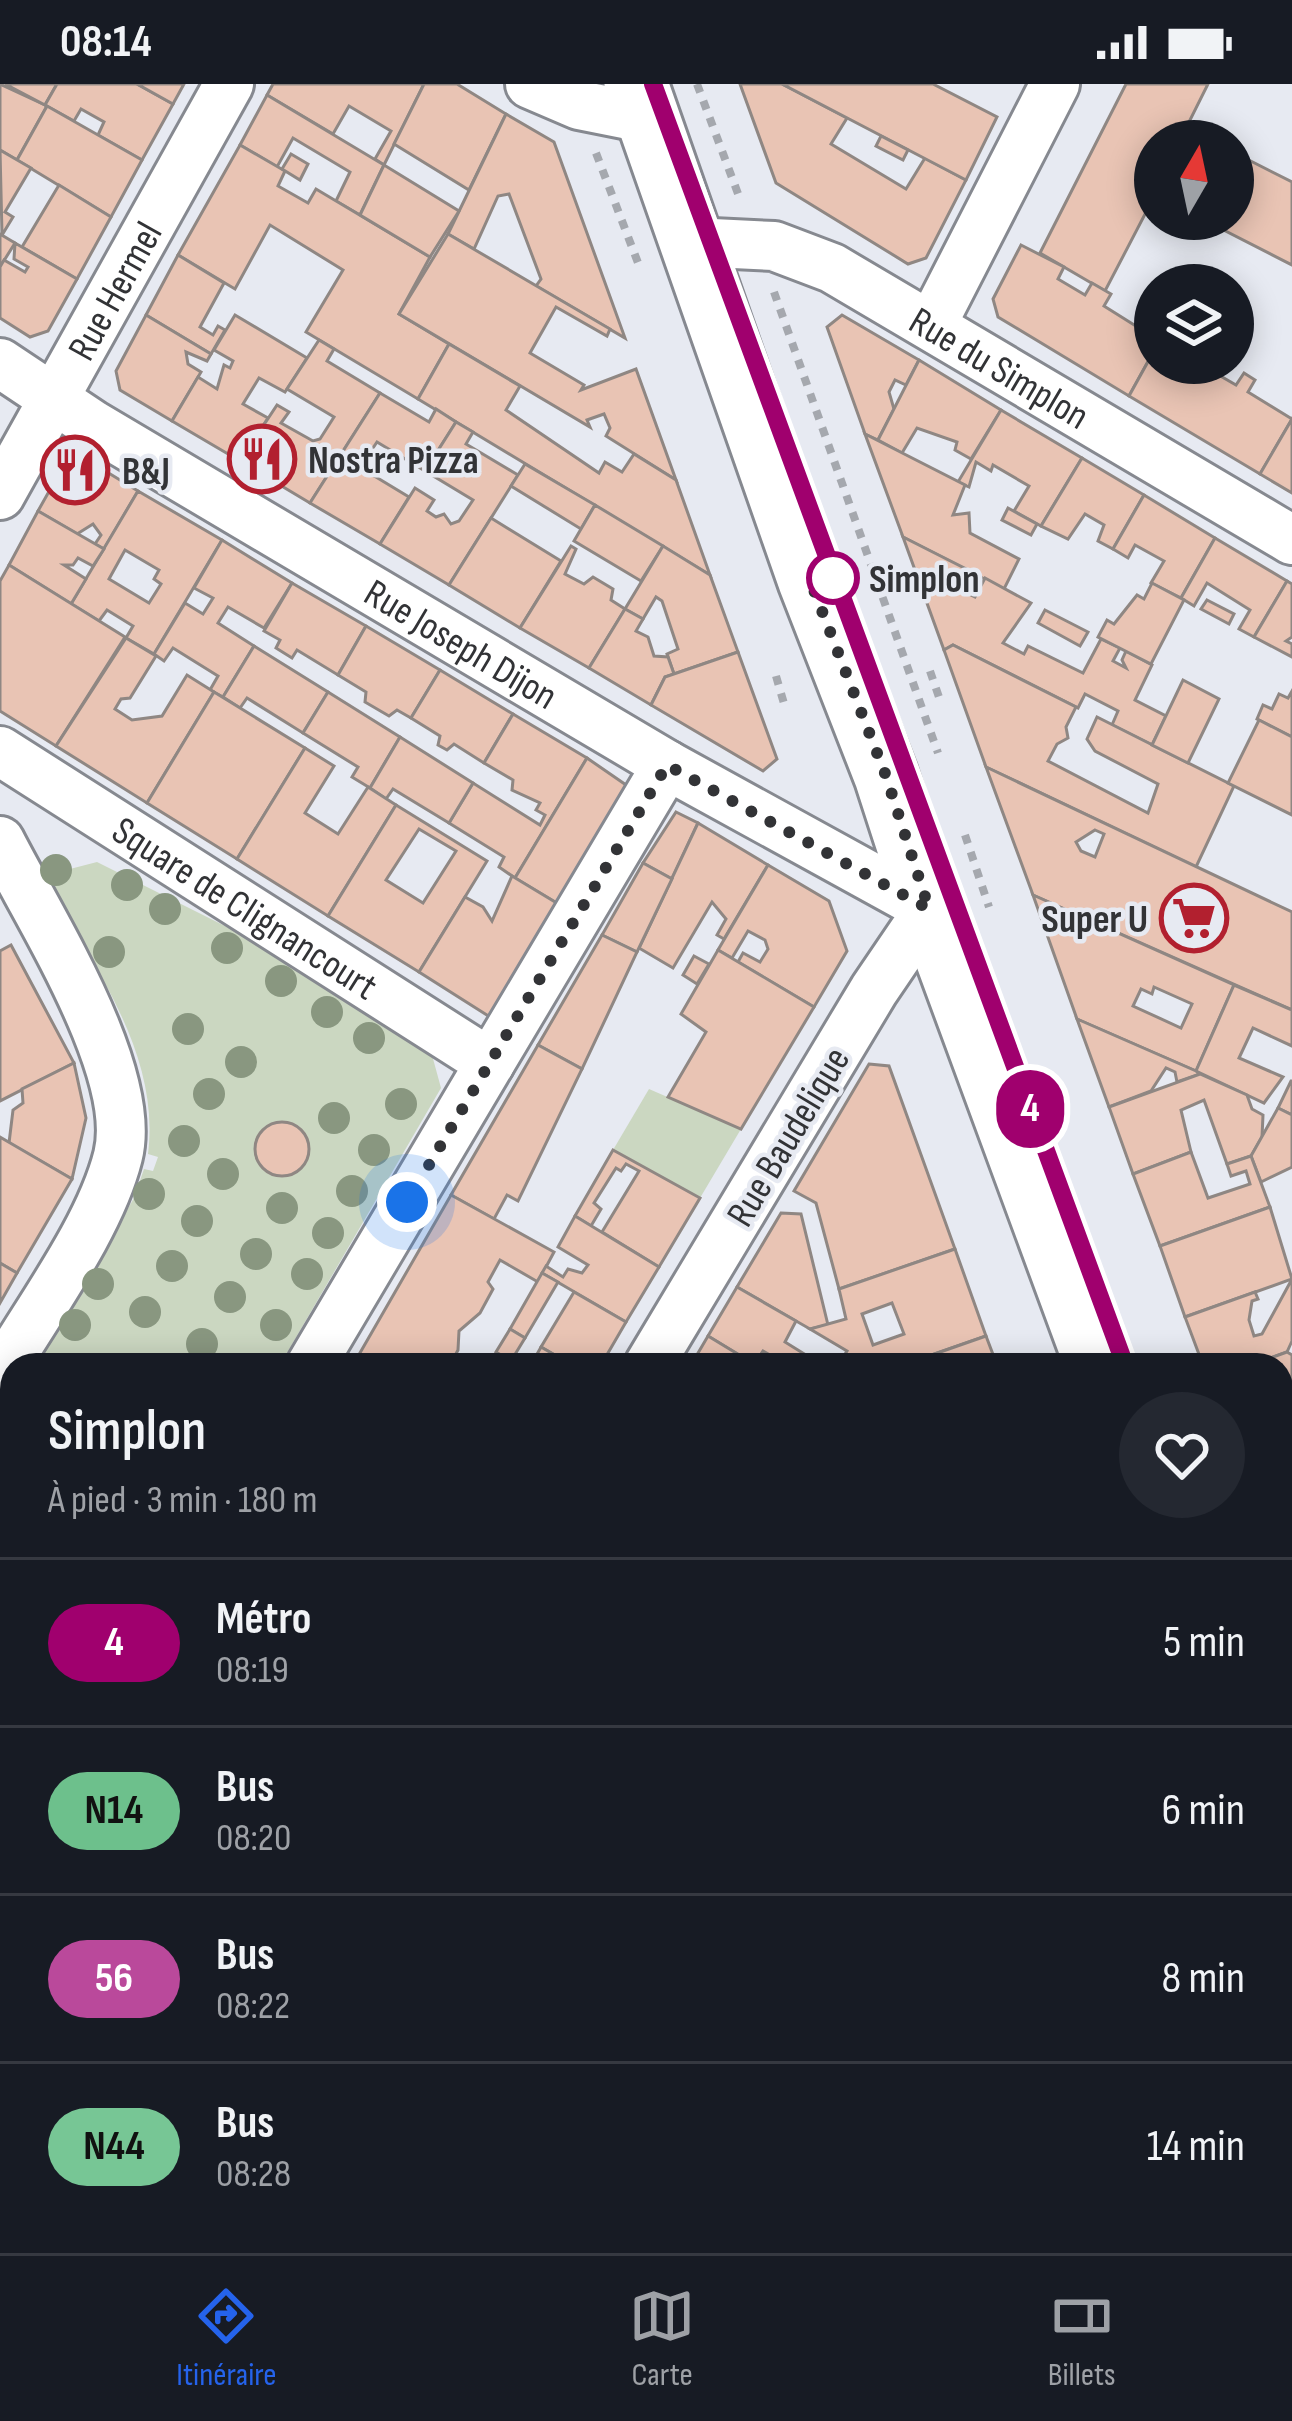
<!DOCTYPE html>
<html lang="fr">
<meta charset="utf-8">
<style>
:root{--surface:#171b24;--page:#242831;--text:#f1f3f6;--muted:#9ea1a6;--line:#363941;--accent:#2563eb}
body{margin:0;font-family:"Sofia Sans Condensed",sans-serif;background:var(--page);color:var(--text);height:100vh;display:flex;flex-direction:column;font-size:45px;white-space:nowrap}
*{box-sizing:border-box;margin:0}
p{font-size:39px;color:var(--muted)}
.icon{flex:none;width:66px;height:66px;fill:none;stroke:currentColor;stroke-width:2;stroke-linecap:round;stroke-linejoin:round}
.map{position:relative;flex:1;overflow:hidden}
.details{position:absolute;left:0px;top:1269px;width:1293px;height:900px;display:flex;flex-direction:column;background:var(--surface);border-radius:36px 36px 0 0;box-shadow:0 6px 30px #0003}
.details>*{flex:none}
.badge{padding:0 24px;border-radius:39px;font-size:42px;line-height:78px}
.needle{width:78px;rotate:9deg}
.tools{position:absolute;left:1134px;top:36px;display:grid;gap:24px}
.tools a{display:grid;place-items:center;width:120px;height:120px;border-radius:50%;background:var(--surface);box-shadow:0 6px 30px #0003;font-size:60px}
.you{position:absolute;width:60px;height:60px;margin:-30px;border:9px solid #fff;border-radius:50%;background:#1a73e8;box-shadow:0 0 0 18px #1a73e833}
.map>.badge{position:absolute;translate:-50% -50%;box-shadow:0 0 0 6px #fff}
.round{display:grid;place-items:center;flex:none;width:126px;height:126px;border-radius:63px;background:var(--page)}
.head{display:flex;align-items:center;justify-content:space-between;height:204px;padding:0 48px}
h1{font-size:57px;font-weight:600;line-height:90px}
ul{padding:0;list-style:none}
li{display:flex;align-items:center;gap:36px;height:168px;padding:0 48px;border-top:3px solid var(--line)}
li div{flex:1}
li b{display:block;font-size:45px}
li em{font-style:normal}
li .badge{min-width:132px;font-weight:700;text-align:center}
.status{display:flex;justify-content:space-between;align-items:center;height:84px;padding:0 60px;background:var(--surface);direction:ltr}
.status svg{height:33px;fill:currentColor}
.tabs{display:flex;justify-content:space-around;align-items:center;height:168px;border-top:3px solid var(--line);background:var(--surface);font-size:33px;color:var(--muted)}
.tabs a{display:grid;justify-items:center;gap:6px}
.tabs .current{color:var(--accent)}
.map>svg:first-child{display:block}
.green{fill:#cbd7c1}
.building{fill:#e9c4b4;stroke:#8f8783;stroke-width:3;fill-rule:evenodd}
.lines{fill:none;stroke-linecap:round;stroke-linejoin:round}
.minor-casing{stroke:#868990;stroke-width:54}
.major-casing{stroke:#868990;stroke-width:69}
.path{stroke:#a5a8ae;stroke-width:8;stroke-dasharray:9 9;stroke-linecap:butt}
.minor{stroke:#fff;stroke-width:48}
.major{stroke:#fff;stroke-width:63}
.tree{fill:#899780}
.line-casing{stroke:#fff;stroke-width:27}
.line{stroke:#a0006e;stroke-width:18}
.walk{stroke:#323336;stroke-width:12;stroke-dasharray:0 21.6}
.stop-dot{fill:#fff;stroke:#a0006e;stroke-width:6}
.labels{text-anchor:middle;stroke-width:9;stroke-linejoin:round;paint-order:stroke}
.street-label{font-size:39px;fill:#323336;stroke:#e7eaf2}
.poi-label{font-size:39px;font-weight:bold;fill:#323336;stroke:#e7eaf2;text-anchor:start}
.stop-label{font-size:39px;font-weight:bold;fill:#323336;stroke:#e7eaf2;text-anchor:start}
</style>
<div class="status"><b>08:14</b><svg viewBox="0 0 49 12"><path d="M0 12V9h3v3zM5 12V6h3v6zM10 12V3h3v9zM15 12V0h3v12zM26 1h20v11H26zM47 4h2v5h-2z"/></svg></div>
<div class="map">
<svg width="1292" height="2169" viewBox="0 0 1292 2169">
<rect width="100%" height="100%" fill="#e7eaf2"/>
<!-- green -->
<g class="green">
<path d="M97,778L233,846L432,971L441,1004L280,1281H36L134,1114L144,1085L153,1087L158,1073L148,1070C161,967 90,878 43,792Z"/>
<polygon points="649,1005 741,1045 700,1114 613,1066"/>
<polygon points="12,1323 12,1512 0,1518 0,1344"/>
</g>
<!-- building -->
<g class="building">
<polygon points="0,0 47,22 17,76 0,66"/>
<polygon points="5,0 57,0 45,21"/>
<polygon points="57,0 137,0 173,20 142,76 98,51 104,38 81,25 74,37 45,21"/>
<polygon points="137,0 184,0 173,20"/>
<polygon points="273,0 424,0 384,81 375,75 391,47 349,22 333,50 267,11"/>
<polygon points="424,0 457,0 506,30 469,106 394,60"/>
<polygon points="740,0 782,0 847,34 831,60 906,105 925,74 966,96 926,174 908,180 776,99"/>
<polygon points="782,0 933,0 997,33 966,96"/>
<polygon points="1126,0 1208,0 1186,44 1211,57 1155,57 1155,111 1105,207 1040,169"/>
<polygon points="267,11 384,81 360,131 336,117 350,88 293,54 277,83 240,61"/>
<polygon points="47,22 142,76 111,133 17,76"/>
<polygon points="506,30 554,58 625,254 536,202 541,195 509,110 498,112 474,165 448,150"/>
<polygon points="881,52 908,66 903,76 876,62"/>
<polygon points="240,61 285,87 278,102 308,119 316,105 430,173 399,230 449,260 418,315 306,248 343,186 270,141 235,205 178,171"/>
<polygon points="0,66 31,84 5,128 13,133 2,151"/>
<polygon points="1233,68 1292,98 1292,181 1202,135 1233,135"/>
<polygon points="291,70 308,80 300,96 282,85"/>
<polygon points="384,81 459,127 430,173 360,131"/>
<polygon points="59,101 111,133 77,195 22,163"/>
<polygon points="0,150 15,159 0,183"/>
<polygon points="448,150 610,245 607,252 556,223 530,269 584,301 581,306 636,285 676,396 606,352 610,344 604,330 587,336 590,343 399,230"/>
<polygon points="15,159 77,195 48,247 30,253 0,234 0,183 4,176 25,188 28,183 14,175"/>
<polygon points="1021,161 1064,183 1058,195 1085,211 1092,199 1111,210 1104,222 1155,254 1155,265 1129,312 998,233 993,215"/>
<polygon points="178,171 224,199 200,243 213,251 218,242 225,246 211,270 146,231"/>
<polygon points="146,231 211,270 207,277 186,268 188,280 201,288 172,337 120,306 116,287"/>
<polygon points="235,231 307,274 285,308 259,294 243,320 268,334 240,377 172,337 198,293 217,305 224,281 230,284 233,277 214,266"/>
<polygon points="842,231 919,276 906,301 895,296 889,308 894,325 878,356 865,350 827,243"/>
<polygon points="319,256 334,265 327,277 380,309 310,419 240,377 277,321 289,328 281,339 313,357 320,355 334,333 287,305"/>
<polygon points="449,260 520,302 506,326 599,389 605,378 622,388 634,370 676,396 710,491 418,315"/>
<polygon points="1155,265 1155,279 1198,279 1236,301 1244,289 1255,296 1248,308 1292,335 1260,390 1129,312"/>
<polygon points="919,276 1001,326 971,375 955,366 957,358 917,344 902,369 878,356"/>
<polygon points="380,309 429,338 436,325 456,338 425,387 377,358 363,379 366,387 409,413 380,460 310,419"/>
<polygon points="1001,326 1082,374 1041,442 1014,427 1029,402 993,381 991,387 976,378 969,403 958,398"/>
<polygon points="1292,335 1292,409 1260,390"/>
<polygon points="456,338 473,348 466,360 518,391 449,501 380,460 415,404 434,416 427,427 436,433 444,430 451,440 459,437 473,416 425,387"/>
<polygon points="865,350 965,401 953,431 969,429 970,449 1019,475 1004,505 903,453"/>
<polygon points="84,374 138,407 104,465 95,460 101,451 93,440 77,450 38,427 65,379"/>
<polygon points="1082,374 1144,411 1113,465 1098,457 1104,441 1085,430 1068,455 1041,442"/>
<polygon points="525,380 595,421 581,445 511,402"/>
<path d="M138,407L222,456L154,570L126,554L133,542L107,526L99,537L71,520ZM125,466L159,486L154,495L161,500L149,519L109,495Z"/>
<polygon points="1144,411 1215,454 1181,514 1151,499 1164,477 1135,461 1128,474 1113,465"/>
<polygon points="595,421 663,462 641,497 574,457"/>
<polygon points="1008,424 1037,440 1031,451 1002,436"/>
<polygon points="38,427 104,465 93,482 78,474 73,481 64,481 86,495 71,520 9,481"/>
<polygon points="491,434 561,477 520,544 449,501"/>
<polygon points="903,453 978,491 969,510 975,513 985,494 1031,519 1003,559 1024,570 1028,562 1083,589 1101,555 1120,564 1113,577 1126,584 1122,576 1126,567 1152,581 1135,616 1166,632 1152,661 1112,641 1118,627 1085,610 1078,624 953,561 944,566"/>
<polygon points="1215,454 1287,497 1254,553 1239,545 1250,526 1207,499 1194,522 1181,514"/>
<polygon points="222,456 292,499 264,544 228,523 218,539 254,562 223,613 210,606 218,592 173,564 164,577 154,570 185,519 203,530 213,514 194,504"/>
<polygon points="571,462 576,465 565,490 584,500 593,493 613,505 611,516 625,525 589,584 520,544"/>
<polygon points="663,462 710,491 738,568 674,590 667,570 678,565 662,517 656,513 643,535 625,525"/>
<polygon points="9,481 125,553 56,662 0,627 0,497"/>
<polygon points="1287,497 1292,500 1292,553 1286,557 1292,560 1292,573 1254,553"/>
<polygon points="292,499 366,542 338,591 297,566 292,574 276,564 280,556 264,547"/>
<polygon points="1152,499 1184,516 1151,580 1098,553 1107,536 1114,540 1137,511 1144,515"/>
<polygon points="1207,516 1234,530 1229,540 1201,525"/>
<polygon points="625,525 643,535 636,547 648,553 654,572 668,573 674,590 665,593 651,621 589,584"/>
<polygon points="1045,526 1088,548 1080,562 1038,539"/>
<polygon points="366,542 440,586 411,634 397,626 389,632 365,618 366,608 338,591"/>
<polygon points="126,554 156,572 130,614 121,615 115,625 132,636 162,632 187,591 214,608 147,719 56,662"/>
<polygon points="953,561 1076,623 1066,643 1068,654 1057,660 1048,677 1148,729 1158,700 1095,667 1087,655 1097,633 1234,702 1196,783 986,683 944,566"/>
<polygon points="254,562 328,608 303,649 247,614 240,624 223,613"/>
<polygon points="738,568 777,675 763,687 651,621 665,593"/>
<polygon points="440,586 513,630 484,679 454,660 447,666 438,661 440,652 411,634"/>
<polygon points="1183,596 1219,615 1188,679 1152,661"/>
<polygon points="1292,607 1292,653 1257,635 1263,621 1272,625 1279,610 1288,614"/>
<polygon points="214,608 305,664 237,775 147,719"/>
<polygon points="328,608 400,653 370,704 352,693 358,683 303,649"/>
<polygon points="513,630 587,674 515,794 499,783 504,773 449,739 473,699 540,741 545,731 536,726 540,719 512,706 513,696 484,679"/>
<polygon points="1259,636 1292,653 1292,731 1228,699"/>
<polygon points="400,653 473,699 449,739 393,705 386,715 370,704"/>
<polygon points="305,664 334,682 305,729 338,750 368,703 396,721 328,832 237,775"/>
<polygon points="587,674 629,703 560,821 515,794"/>
<path d="M986,683L1292,828V926L1033,811ZM1095,746L1104,750L1095,773L1081,767L1076,758Z"/>
<path d="M396,721L487,777L419,888L328,832ZM419,745L456,767L423,819L386,796Z"/>
<polygon points="676,728 698,739 672,795 643,779"/>
<polygon points="698,739 768,781 724,855 717,851 726,835 712,818 673,884 639,864"/>
<polygon points="643,779 672,795 637,868 602,851"/>
<polygon points="768,781 829,817 847,867 814,923 738,878 743,869 760,878 768,865 765,856 748,847 732,874 718,866"/>
<polygon points="512,792 560,821 490,933 419,888 465,813 483,823 492,837"/>
<path d="M1033,811L1234,901L1196,987L1077,935ZM1154,903L1192,920L1181,944L1133,922L1141,905L1152,910Z"/>
<polygon points="602,851 637,868 582,985 538,961"/>
<polygon points="11,861 74,979 0,1017 0,867"/>
<polygon points="718,866 814,923 741,1045 668,1013 706,948 681,930"/>
<polygon points="694,872 709,880 697,900 683,891"/>
<polygon points="1234,901 1292,926 1292,962 1253,944 1239,974 1283,993 1264,1019 1196,987"/>
<polygon points="1077,935 1196,987 1200,990 1177,998 1175,988 1166,984 1151,1007 1109,1023"/>
<polygon points="538,961 582,985 518,1117 507,1111 494,1135 451,1111"/>
<polygon points="74,979 86,1034 72,1095 9,1059 13,1026 23,1019 22,1005"/>
<polygon points="869,980 889,982 955,1165 839,1205 816,1119 794,1107"/>
<polygon points="1200,990 1247,1011 1252,1025 1263,1031 1262,1053 1251,1072 1227,1080 1204,1016 1181,1026 1191,1068 1133,1090 1109,1023"/>
<polygon points="1291,997 1292,997 1292,1031 1278,1024"/>
<polygon points="1278,1024 1292,1031 1292,1083 1261,1098 1251,1072"/>
<circle cx="282" cy="1065" r="27"/>
<polygon points="0,1053 72,1095 17,1189 0,1179"/>
<polygon points="613,1066 700,1114 659,1183 602,1148 639,1087 626,1080 621,1087 616,1084 594,1119 601,1125 591,1142 575,1132"/>
<polygon points="1191,1068 1208,1114 1250,1100 1246,1087 1231,1092 1227,1080 1251,1072 1270,1123 1160,1162 1133,1090"/>
<polygon points="451,1111 554,1168 538,1198 500,1176 488,1198 493,1205 480,1229 459,1247 458,1266 450,1281 353,1281"/>
<polygon points="1270,1123 1292,1195 1185,1233 1160,1162"/>
<polygon points="781,1129 801,1130 828,1241 810,1245 737,1203"/>
<polygon points="575,1132 659,1183 626,1238 542,1189 546,1182 563,1193 568,1185 582,1189 588,1181 558,1163"/>
<path d="M955,1165L986,1252L903,1281H838L847,1267L810,1245L846,1235L839,1205ZM892,1219L904,1250L873,1261L862,1230Z"/>
<polygon points="0,1179 17,1189 0,1219"/>
<polygon points="542,1189 558,1198 525,1254 510,1245"/>
<polygon points="1292,1195 1292,1257 1287,1268 1251,1281 1203,1281 1185,1233 1255,1208 1258,1215 1252,1217 1249,1236 1254,1252 1262,1250"/>
<polygon points="737,1203 796,1237 785,1258 822,1281 762,1281 775,1274 763,1267 754,1280 708,1252"/>
<polygon points="574,1208 626,1238 601,1281 572,1281 541,1263"/>
<polygon points="510,1245 525,1254 511,1277 496,1268"/>
<polygon points="708,1252 754,1280 757,1281 691,1281"/>
<polygon points="986,1252 997,1281 903,1281"/>
<polygon points="541,1263 572,1281 531,1281"/>
<polygon points="1287,1268 1292,1271 1292,1319 1287,1321 1287,1313 1281,1311 1281,1281 1251,1281"/>
<polygon points="1292,1319 1292,1422 1281,1450 1281,1323"/>
<polygon points="0,1945 12,1964 12,2028 0,2035"/>
<polygon points="12,2028 12,2127 1,2134 0,2035"/>
<polygon points="1288,2084 1292,2169 1257,2169 1264,2166 1261,2159 1247,2157 1281,2157 1281,2087"/>
<polygon points="12,2127 12,2157 0,2169 0,2135"/>
<polygon points="66,2157 135,2157 116,2169 70,2169"/>
<polygon points="227,2157 337,2157 319,2169 235,2169"/>
<polygon points="337,2157 387,2157 400,2169 319,2169"/>
<polygon points="387,2157 458,2157 453,2169 400,2169"/>
<polygon points="458,2157 486,2157 484,2162 512,2169 453,2169"/>
<polygon points="530,2157 559,2157 553,2169 524,2169"/>
<polygon points="559,2157 659,2157 653,2169 553,2169"/>
<polygon points="659,2157 708,2157 734,2169 653,2169"/>
<polygon points="1017,2157 1064,2157 1046,2169"/>
<polygon points="1225,2157 1230,2169 1154,2169 1158,2157"/>
</g>
<g class="lines">
<defs>
<g id="minor">
<polyline points="530,0 579,21 649,35"/>
<path id="s1" d="M692,158L774,162L832,184L1292,456"/>
<polyline points="932,240 1055,0"/>
<path id="s2" d="M0,279L93,341L667,681L929,825L874,906L649,1281"/>
<path id="s3" d="M0,411L229,0"/>
<path id="s4" d="M0,667L490,979L311,1281"/>
<path d="M0,757C39,834 139,988 118,1072C100,1144 38,1226 0,1291"/>
<polyline points="490,979 667,681"/>
<polyline points="1281,1536 1292,1521"/>
<polyline points="0,1559 12,1562"/>
<polyline points="0,1872 12,1891"/>
<polyline points="182,2157 190,2169"/>
<polyline points="1106,2169 1110,2157"/>
</g>
<g id="major">
<polyline points="636,0 810,497 886,692 929,825 1097,1281"/>
<polyline points="0,1758 12,1764"/>
<polyline points="1281,1779 1292,1811"/>
<polyline points="856,2157 881,2169"/>
</g>
</defs>
<!-- minor casing -->
<use href="#minor" class="minor-casing"/>
<!-- major casing -->
<use href="#major" class="major-casing"/>
<!-- path -->
<g class="path">
<polyline points="697,0 740,115"/>
<polyline points="596,69 640,184"/>
<polyline points="774,208 938,669"/>
<polyline points="930,587 941,619"/>
<polyline points="776,592 785,623"/>
<polyline points="965,751 989,823"/>
<polyline points="1281,1612 1292,1643"/>
<polyline points="1281,1888 1292,1884"/>
<polyline points="1281,1939 1292,1969"/>
</g>
<!-- minor -->
<use href="#minor" class="minor"/>
<!-- major -->
<use href="#major" class="major"/>
</g>
<!-- trees -->
<g class="tree">
<circle cx="56" cy="786" r="16"/>
<circle cx="127" cy="801" r="16"/>
<circle cx="165" cy="825" r="16"/>
<circle cx="227" cy="864" r="16"/>
<circle cx="109" cy="868" r="16"/>
<circle cx="281" cy="897" r="16"/>
<circle cx="327" cy="928" r="16"/>
<circle cx="188" cy="945" r="16"/>
<circle cx="369" cy="954" r="16"/>
<circle cx="241" cy="978" r="16"/>
<circle cx="209" cy="1010" r="16"/>
<circle cx="401" cy="1020" r="16"/>
<circle cx="334" cy="1034" r="16"/>
<circle cx="184" cy="1057" r="16"/>
<circle cx="374" cy="1066" r="16"/>
<circle cx="223" cy="1090" r="16"/>
<circle cx="352" cy="1107" r="16"/>
<circle cx="149" cy="1110" r="16"/>
<circle cx="282" cy="1124" r="16"/>
<circle cx="197" cy="1137" r="16"/>
<circle cx="328" cy="1149" r="16"/>
<circle cx="256" cy="1170" r="16"/>
<circle cx="172" cy="1182" r="16"/>
<circle cx="307" cy="1190" r="16"/>
<circle cx="98" cy="1200" r="16"/>
<circle cx="230" cy="1213" r="16"/>
<circle cx="145" cy="1228" r="16"/>
<circle cx="75" cy="1241" r="16"/>
<circle cx="276" cy="1241" r="16"/>
<circle cx="202" cy="1260" r="16"/>
</g>
<g class="lines">
<defs>
<polyline id="line" points="653,0 1125,1281"/>
</defs>
<!-- line casing -->
<use href="#line" class="line-casing"/>
<!-- line -->
<use href="#line" class="line"/>
<!-- walk -->
<polyline class="walk" points="407,1118 667,681 929,825 886,692 810,496 833,494"/>
</g>
<!-- icons -->
<defs>
<symbol id="restaurant-ring" viewBox="-11 -11 22 22"><circle r="9.5" fill="#e7eaf2" stroke="#b2202f" stroke-width="1.5"/><path d="M-5-6h1v4h1v-4h1v4h1v-4h1v5L-1.5 .5V6h-2V.5L-5-1ZM5-6V6H3V1.5H1.5Q1.5-4 5-6Z" fill="#b2202f"/></symbol>
<symbol id="supermarket-ring" viewBox="-11 -11 22 22"><circle r="9.5" fill="#e7eaf2" stroke="#b2202f" stroke-width="1.5"/><path d="M-6-5.5h2.5l.6 2H6L4.5 2H-2.5L-4.4-4H-6ZM-1.5 3.2a1.3 1.3 0 1 0 .1 0ZM3 3.2a1.3 1.3 0 1 0 .1 0Z" fill="#b2202f"/></symbol>
</defs>
<g fill-rule="evenodd">
<use href="#restaurant-ring" x="224" y="337" width="76" height="76"/>
<use href="#restaurant-ring" x="37" y="348" width="76" height="76"/>
<use href="#supermarket-ring" x="1156" y="796" width="76" height="76"/>
</g>
<!-- markers -->
<circle class="stop-dot" cx="833" cy="494" r="24"/>
<g class="labels">
<!-- street labels -->
<g class="street-label">
<text dy="14" stroke="none"><textPath href="#s3" startOffset="234">Rue Hermel</textPath></text>
<text dy="14" stroke="none"><textPath href="#s1" startOffset="339">Rue du Simplon</textPath></text>
<text dy="14" stroke="none"><textPath href="#s2" startOffset="540">Rue Joseph Dijon</textPath></text>
<text dy="14" stroke="none"><textPath href="#s4" startOffset="291">Square de Clignancourt</textPath></text>
<text transform="translate(787 1052) rotate(-59)" y="14">Rue Baudelique</text>
</g>
<!-- poi labels -->
<g class="poi-label">
<text x="308" y="389">Nostra Pizza</text>
<text x="122" y="400">B&amp;J</text>
<text x="1148" y="848" text-anchor="end">Super U</text>
</g>
<!-- stop labels -->
<g class="stop-label">
<text x="869" y="508">Simplon</text>
</g>
</g>
</svg>
<div class="tools">
<a><svg class="needle" viewBox="-14 -14 28 28"><path d="M0-13l5 13h-10z" fill="#e53935"/><path d="M0 13l5-13h-10z" fill="#9ea1a6"/></svg></a>
<a><svg class="icon" aria-label="layers" viewBox="0 0 24 24"><path d="M12 4l9 5-9 5-9-5zM3 14l9 5 9-5"/></svg></a>
</div>
<div class="you" style="left:407px;top:1118px"></div>
<b class="badge" style="left:1030px;top:1025px;background:#a0006e;color:#fff">4</b>
<section class="details">
<div class="head"><div><h1>Simplon</h1><p>À pied · 3 min · 180 m</p></div><a class="round"><svg class="icon" aria-label="heart" viewBox="0 0 24 24"><path d="M12 20l-8-8c-3-5 5-10 8-4 3-6 11-1 8 4z"/></svg></a></div>
<ul>
<li><span class="badge" style="background:#a0006e;color:#fff">4</span><div><b>Métro</b><p>08:19</p></div><em>5 min</em></li>
<li><span class="badge" style="background:#6dc08c;color:#111">N14</span><div><b>Bus</b><p>08:20</p></div><em>6 min</em></li>
<li><span class="badge" style="background:#ba499b;color:#fff">56</span><div><b>Bus</b><p>08:22</p></div><em>8 min</em></li>
<li><span class="badge" style="background:#77c695;color:#111">N44</span><div><b>Bus</b><p>08:28</p></div><em>14 min</em></li>
</ul>
</section>
</div>
<nav class="tabs">
<a class="current"><svg class="icon" aria-label="directions" viewBox="0 0 24 24"><path d="M12 3l9 9-9 9-9-9zM9 14v-3h6M13 9l2 2-2 2"/></svg>Itinéraire</a>
<a><svg class="icon" aria-label="map" viewBox="0 0 24 24"><path d="M3 6l6-2 6 2 6-2v14l-6 2-6-2-6 2zM9 4v14M15 6v14"/></svg>Carte</a>
<a><svg class="icon" aria-label="tickets" viewBox="0 0 24 24"><path d="M3 7h18v10H3zM15 7v10"/></svg>Billets</a>
</nav>
